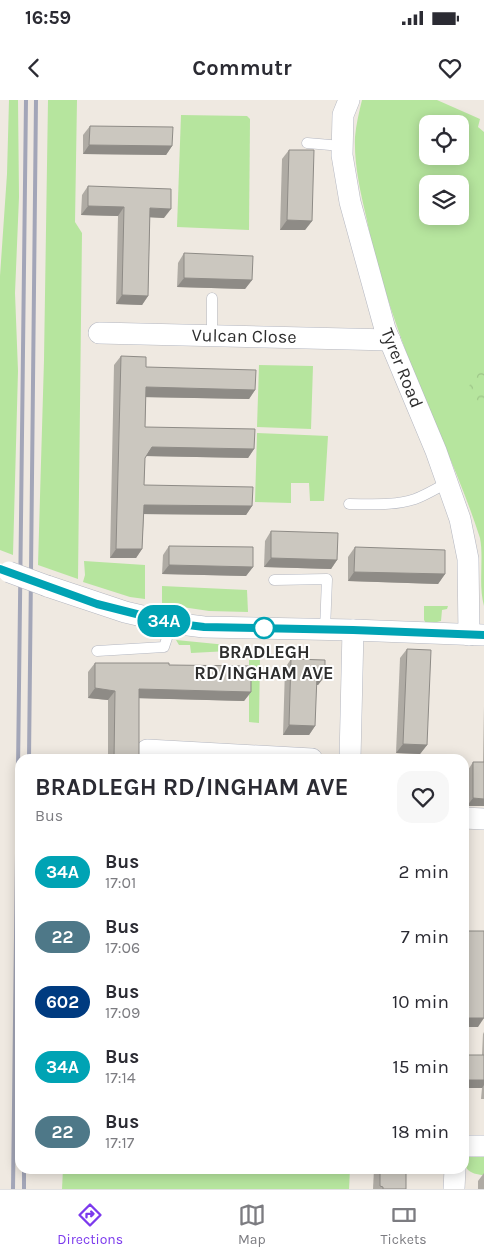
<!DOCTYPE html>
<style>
:root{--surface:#fff;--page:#f7f7f7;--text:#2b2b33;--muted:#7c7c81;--line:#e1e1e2;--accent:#7c3aed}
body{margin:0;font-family:Karla,sans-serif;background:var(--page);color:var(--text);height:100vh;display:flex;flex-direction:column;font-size:19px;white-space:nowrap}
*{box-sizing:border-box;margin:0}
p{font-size:16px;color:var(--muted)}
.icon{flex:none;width:28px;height:28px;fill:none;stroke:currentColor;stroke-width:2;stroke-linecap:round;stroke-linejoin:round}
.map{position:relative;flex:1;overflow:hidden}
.details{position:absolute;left:15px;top:654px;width:454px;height:420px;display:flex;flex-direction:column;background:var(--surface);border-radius:15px;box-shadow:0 2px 12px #0003}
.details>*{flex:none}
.badge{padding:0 10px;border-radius:16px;font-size:18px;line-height:32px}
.buttons{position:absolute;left:419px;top:15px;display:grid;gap:10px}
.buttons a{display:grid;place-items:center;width:50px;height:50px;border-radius:10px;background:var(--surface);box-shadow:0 2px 12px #0003;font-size:25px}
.map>.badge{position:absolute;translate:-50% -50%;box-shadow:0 0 0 2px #fff}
.round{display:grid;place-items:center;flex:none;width:52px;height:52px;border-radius:15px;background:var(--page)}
.headline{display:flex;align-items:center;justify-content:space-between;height:85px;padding:0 20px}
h1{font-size:24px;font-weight:700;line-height:38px}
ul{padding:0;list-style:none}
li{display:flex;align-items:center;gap:15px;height:65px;padding:0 20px}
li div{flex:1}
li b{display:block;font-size:19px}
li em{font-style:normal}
li .badge{min-width:55px;font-weight:700;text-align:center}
.status{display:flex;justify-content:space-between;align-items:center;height:35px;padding:0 25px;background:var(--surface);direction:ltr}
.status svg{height:14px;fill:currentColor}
header{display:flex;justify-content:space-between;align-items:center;height:65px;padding:0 20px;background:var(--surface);font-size:22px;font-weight:700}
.tab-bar{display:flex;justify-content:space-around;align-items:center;height:70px;border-top:1px solid var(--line);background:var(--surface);font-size:14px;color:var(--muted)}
.tab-bar a{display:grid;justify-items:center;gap:2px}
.tab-bar .on{color:var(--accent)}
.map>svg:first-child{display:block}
.grass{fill:#b6e59e;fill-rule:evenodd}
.park{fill:url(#park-crowns)}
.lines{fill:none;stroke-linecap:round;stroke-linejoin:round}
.lane-casing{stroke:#b4b7c1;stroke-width:11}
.street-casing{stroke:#b4b7c1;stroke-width:22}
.lane{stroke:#fff;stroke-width:10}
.street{stroke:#fff;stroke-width:21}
.rail{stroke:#a3a6b8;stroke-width:4}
.street-bridge-casing{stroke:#b4b7c1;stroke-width:22;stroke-linecap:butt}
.street-bridge{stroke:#fff;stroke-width:21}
.wall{fill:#afaba4}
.shaded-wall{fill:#8e8b86}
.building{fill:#cbc7bf;stroke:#8e8b86}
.line-casing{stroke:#fff;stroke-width:11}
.line{stroke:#00a3b4;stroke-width:8}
.stop-dot{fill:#fff;stroke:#00a3b4;stroke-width:2.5}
.labels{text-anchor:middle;stroke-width:4;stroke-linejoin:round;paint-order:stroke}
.street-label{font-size:18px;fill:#2e2e2e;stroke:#fff}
.stop-label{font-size:18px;font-weight:bold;fill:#2e2e2e;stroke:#fff}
</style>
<div class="status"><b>16:59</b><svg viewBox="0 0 49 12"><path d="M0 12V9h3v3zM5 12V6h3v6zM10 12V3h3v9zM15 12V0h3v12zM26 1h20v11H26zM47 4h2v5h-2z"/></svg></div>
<header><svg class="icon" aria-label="back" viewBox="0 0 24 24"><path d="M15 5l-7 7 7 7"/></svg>Commutr<svg class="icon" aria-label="heart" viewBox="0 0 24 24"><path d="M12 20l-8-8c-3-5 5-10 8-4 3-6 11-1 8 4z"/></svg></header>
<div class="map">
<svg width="484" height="1089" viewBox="0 0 484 1089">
<defs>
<pattern id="park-crowns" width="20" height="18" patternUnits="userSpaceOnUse" patternTransform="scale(1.25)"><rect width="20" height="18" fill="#b6e59e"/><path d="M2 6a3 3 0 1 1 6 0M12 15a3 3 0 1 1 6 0" fill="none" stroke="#9dc588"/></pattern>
</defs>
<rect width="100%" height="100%" fill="#efe9e1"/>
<!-- grass -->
<g class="grass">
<polygon points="9,0 18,0 19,97 15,193 18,271 13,455 0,450 0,176 7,74"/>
<polygon points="48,0 77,0 75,122 82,133 78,479 38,465 44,260"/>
<path d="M362,0H437L480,19L478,27L484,32V506C478,484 484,459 480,438C461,379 434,323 411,265C393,217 376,167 366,116C360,90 354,64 355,37C356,25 359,12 362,0ZM428,24H460V56H428ZM428,84H460V116H428Z"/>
<polygon points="181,15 247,16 250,19 249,130 177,127"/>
<polygon points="259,265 313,266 311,329 257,327"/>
<polygon points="257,333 328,336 324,401 310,401 309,383 291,383 291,403 255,402"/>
<polygon points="84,461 145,465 145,499 130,497 83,482 85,475"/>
<polygon points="162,486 247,490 248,512 209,511 162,504"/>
<polygon points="424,506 448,506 447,509 442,510 441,521 433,523 426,523 424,520"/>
<polygon points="176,540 227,545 229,546 229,551 191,553 190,545 179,545"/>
<polygon points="260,555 259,622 259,623 249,622 249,556"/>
<path d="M484,1052V1075C470,1075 457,1066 472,1054Z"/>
<polygon points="63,1069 350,1069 349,1089 62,1089"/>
</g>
<!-- park -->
<polygon class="park" points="479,257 484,257 484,308 468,290"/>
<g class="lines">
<defs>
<g id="lane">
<polyline points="307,43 342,46"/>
<polyline points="212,236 212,198"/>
<path d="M349,404C371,404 394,406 415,399C426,395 437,388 447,383"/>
<polyline points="274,480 327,479 325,530"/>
<polyline points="97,551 164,547 172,523"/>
</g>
<g id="street">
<polyline points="349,0 343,15 342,55 350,102 385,229 436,351 460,419 468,459 469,535"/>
<polyline points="99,233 390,240"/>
<polyline points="47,486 125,512 172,523 204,527 353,530 483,535"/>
<polyline points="147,650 312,659"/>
<polyline points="350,659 353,530"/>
<polyline points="464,718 484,719"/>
<polyline points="464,1046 484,1046"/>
<polyline points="454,1089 455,1069"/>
</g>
</defs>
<!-- lane casing -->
<use href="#lane" class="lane-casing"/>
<!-- street casing -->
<use href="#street" class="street-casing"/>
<!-- lane -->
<use href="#lane" class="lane"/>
<!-- street -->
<use href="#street" class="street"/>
<!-- rail -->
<g class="rail">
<polyline points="29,659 36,0"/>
<polyline points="13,1089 26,0"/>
<polyline points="24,1089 24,1069"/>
</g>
<defs>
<polyline id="street-bridge" points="9,472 47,486"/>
</defs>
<!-- street-bridge casing -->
<use href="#street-bridge" class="street-bridge-casing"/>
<!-- street-bridge -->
<use href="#street-bridge" class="street-bridge"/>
</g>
<!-- wall -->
<g class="wall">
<polygon points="90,26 172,46 166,55 83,54 83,35"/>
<polygon points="289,50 312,121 305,130 280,130 282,59"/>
<polygon points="88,86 164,118 150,117 148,196 142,205 116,204 118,116 81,115 82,95"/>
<polygon points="184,153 252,180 245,189 177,187 178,163"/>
<polygon points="121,256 146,267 255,290 249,299 146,297 145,327 254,349 248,358 146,356 145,358 144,385 252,406 246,415 144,414 142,449 136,458 110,458 114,265"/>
<polygon points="271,431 337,460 331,469 264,467 265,441"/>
<polygon points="169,446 253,467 246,476 162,474 163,455"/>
<polygon points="355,447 445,474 438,484 348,481 348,457"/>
<polygon points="407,549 427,645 420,654 396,653 400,558"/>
<polygon points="291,559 325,576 318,585 316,585 315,626 309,635 283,635 285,568"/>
<polygon points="95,563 169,565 251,592 244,601 139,598 139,659 108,659 108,600 88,598 88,572"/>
<polygon points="484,606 484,706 467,706 468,670 473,662 483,662"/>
<polygon points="484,932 484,999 481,999 482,988 464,988 464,955 482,955 483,934"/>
<polygon points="374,1069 406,1069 406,1089 373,1089"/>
<polygon points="484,1073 484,1089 478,1089 478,1081"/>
</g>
<!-- shaded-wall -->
<g class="shaded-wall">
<polygon points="89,45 172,46 166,55 83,54"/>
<polygon points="88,106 124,107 118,116 81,115"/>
<polygon points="150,108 171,109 164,118 143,117"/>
<polygon points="287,120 312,121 305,130 280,130"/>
<polygon points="184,178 252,180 245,189 177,187"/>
<polygon points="122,195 148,196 142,205 116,204"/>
<polygon points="146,287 255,290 249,299 139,297"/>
<polygon points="152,347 254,349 248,358 145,356"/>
<polygon points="144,405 252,406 246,415 137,414"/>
<polygon points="116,449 142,449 136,458 110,458"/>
<polygon points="271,458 337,460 331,469 264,467"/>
<polygon points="169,465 253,467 246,476 162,474"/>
<polygon points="354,472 445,474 438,484 348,481"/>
<polygon points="317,576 325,576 318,585 310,585"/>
<polygon points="95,588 115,591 108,600 88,598"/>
<polygon points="139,589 251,592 244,601 132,598"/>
<polygon points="289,625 315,626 309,635 283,635"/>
<polygon points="403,644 427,645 420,654 396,653"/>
<polygon points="473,698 484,699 484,706 467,706"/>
<polygon points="464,918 484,918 478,927 464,927"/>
<polygon points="464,980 484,980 484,985 482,988 464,988"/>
</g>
<!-- building -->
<g class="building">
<polygon points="90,26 173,27 172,46 89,45"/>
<polygon points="289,50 314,50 312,121 287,120"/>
<polygon points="88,86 171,89 171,109 150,108 148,196 122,195 124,107 88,106"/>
<polygon points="184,153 253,156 252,180 184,178"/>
<polygon points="121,256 146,257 146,267 256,270 255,290 146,287 145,327 255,329 254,349 152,347 145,358 144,385 253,387 252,406 144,405 142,449 116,449"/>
<polygon points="271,431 338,433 337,460 271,458"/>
<polygon points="169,446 253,447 253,467 169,465"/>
<polygon points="355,447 445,450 445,474 354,472"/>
<polygon points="407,549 431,550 427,645 403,644"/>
<polygon points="291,559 325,560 325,576 317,576 315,626 289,625"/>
<polygon points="95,563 169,563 169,565 251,566 251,592 139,589 139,659 114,659 115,591 95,588"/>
<polygon points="473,662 484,662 484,699 473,698"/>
<rect x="464" y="831" width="20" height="87"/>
<rect x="464" y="955" width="20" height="25"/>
<polygon points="380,1069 406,1069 406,1089 383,1089 383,1087 380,1086"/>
</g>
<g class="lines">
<defs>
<polyline id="line" points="0,469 97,504 172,523 204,527 353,530 484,535"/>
</defs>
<!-- line casing -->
<use href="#line" class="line-casing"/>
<!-- line -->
<use href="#line" class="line"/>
</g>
<!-- markers -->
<circle class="stop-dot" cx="264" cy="528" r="10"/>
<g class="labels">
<!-- street labels -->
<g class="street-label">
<text transform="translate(244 236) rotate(1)" y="6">Vulcan Close</text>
<text transform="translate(402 268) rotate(68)" y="6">Tyrer Road</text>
</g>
<!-- stop labels -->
<g class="stop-label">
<text x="264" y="558">BRADLEGH<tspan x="264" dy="21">RD/INGHAM AVE</tspan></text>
</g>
</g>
</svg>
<div class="buttons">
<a><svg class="icon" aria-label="locate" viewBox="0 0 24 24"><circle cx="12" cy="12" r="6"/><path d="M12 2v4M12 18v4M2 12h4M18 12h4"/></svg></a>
<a><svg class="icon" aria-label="layers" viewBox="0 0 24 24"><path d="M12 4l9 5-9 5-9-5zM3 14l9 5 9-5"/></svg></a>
</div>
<b class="badge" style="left:164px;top:521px;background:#00a3b4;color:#fff">34A</b>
<section class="details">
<div class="headline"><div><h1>BRADLEGH RD/INGHAM AVE</h1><p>Bus</p></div><a class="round"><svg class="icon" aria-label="heart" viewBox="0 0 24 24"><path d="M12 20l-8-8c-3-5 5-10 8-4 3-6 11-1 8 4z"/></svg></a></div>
<ul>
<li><span class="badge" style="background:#00a3b4;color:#fff">34A</span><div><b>Bus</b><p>17:01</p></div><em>2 min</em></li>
<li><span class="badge" style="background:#4e7888;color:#fff">22</span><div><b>Bus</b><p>17:06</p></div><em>7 min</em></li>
<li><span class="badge" style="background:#003b80;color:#fff">602</span><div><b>Bus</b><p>17:09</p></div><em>10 min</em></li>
<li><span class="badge" style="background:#00a3b4;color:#fff">34A</span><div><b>Bus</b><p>17:14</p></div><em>15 min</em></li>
<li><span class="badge" style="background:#4e7888;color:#fff">22</span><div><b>Bus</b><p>17:17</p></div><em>18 min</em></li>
</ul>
</section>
</div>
<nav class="tab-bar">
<a class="on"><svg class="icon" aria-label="directions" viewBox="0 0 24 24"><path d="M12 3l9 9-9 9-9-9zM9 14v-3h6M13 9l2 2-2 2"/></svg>Directions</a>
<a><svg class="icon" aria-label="map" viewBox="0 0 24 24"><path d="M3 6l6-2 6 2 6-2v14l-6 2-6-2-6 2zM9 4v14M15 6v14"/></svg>Map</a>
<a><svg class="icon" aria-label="tickets" viewBox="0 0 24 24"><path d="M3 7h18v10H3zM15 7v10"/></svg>Tickets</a>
</nav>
